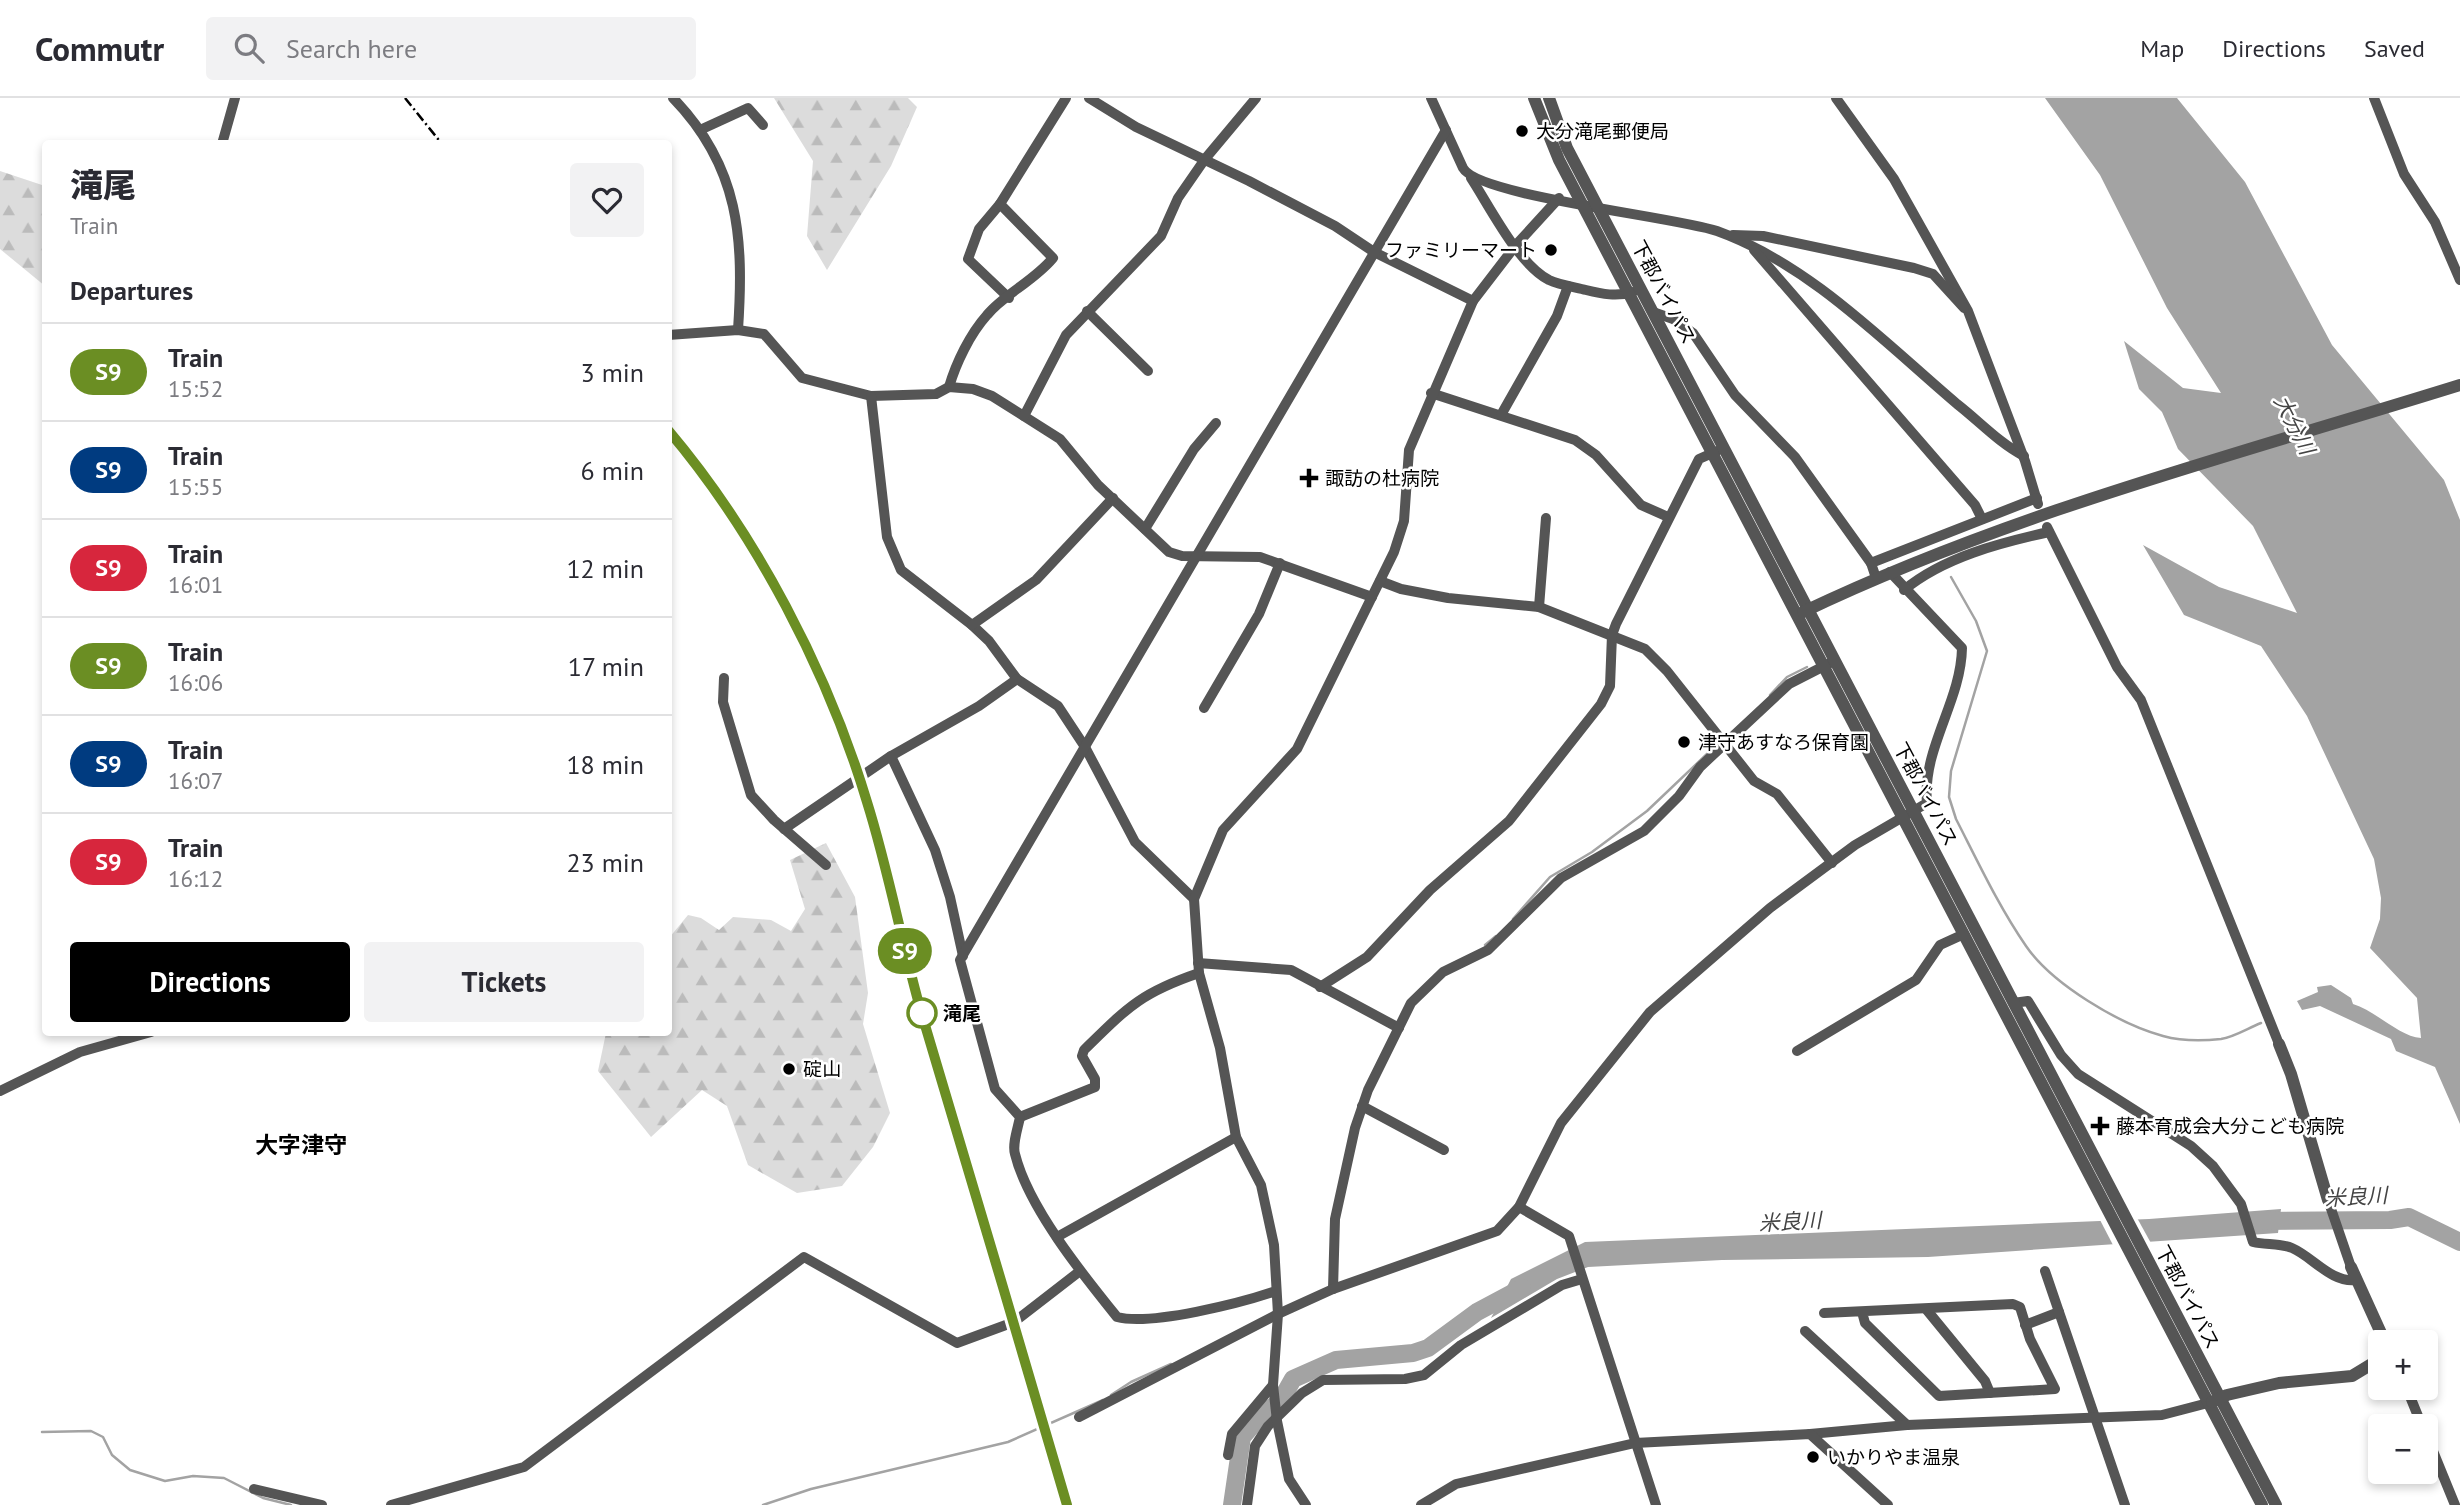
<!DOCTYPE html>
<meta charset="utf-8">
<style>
:root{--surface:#fff;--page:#f2f2f3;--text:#2b2b33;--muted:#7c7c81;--line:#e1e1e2;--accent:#000}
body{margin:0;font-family:"PT Sans","Noto Sans JP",sans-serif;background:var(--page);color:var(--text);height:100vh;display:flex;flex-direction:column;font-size:26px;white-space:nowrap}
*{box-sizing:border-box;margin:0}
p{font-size:23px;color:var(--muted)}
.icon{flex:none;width:38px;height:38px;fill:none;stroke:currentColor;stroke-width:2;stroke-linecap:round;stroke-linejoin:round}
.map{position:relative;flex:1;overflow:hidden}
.panel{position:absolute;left:42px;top:42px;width:630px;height:896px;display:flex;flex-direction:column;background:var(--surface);border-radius:7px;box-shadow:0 4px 10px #0003}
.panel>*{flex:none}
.badge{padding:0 14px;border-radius:23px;font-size:24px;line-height:46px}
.controls{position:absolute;left:2368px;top:1232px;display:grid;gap:14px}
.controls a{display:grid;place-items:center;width:70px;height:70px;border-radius:7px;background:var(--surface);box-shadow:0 4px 10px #0003;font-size:35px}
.map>.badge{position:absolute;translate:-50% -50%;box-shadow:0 0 0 4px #fff}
h2{padding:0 28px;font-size:26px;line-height:63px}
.round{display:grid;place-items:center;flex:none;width:74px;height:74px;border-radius:7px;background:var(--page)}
.head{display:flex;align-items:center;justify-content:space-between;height:119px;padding:0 28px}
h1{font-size:33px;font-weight:800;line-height:52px}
.action{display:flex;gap:14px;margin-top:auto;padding:14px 28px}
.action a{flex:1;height:80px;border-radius:7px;background:var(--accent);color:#fff;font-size:28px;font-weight:800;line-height:80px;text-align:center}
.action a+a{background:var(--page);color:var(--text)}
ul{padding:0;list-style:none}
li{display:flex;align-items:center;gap:21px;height:98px;padding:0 28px;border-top:2px solid var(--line)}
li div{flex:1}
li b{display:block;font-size:26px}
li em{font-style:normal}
li .badge{min-width:77px;font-weight:700;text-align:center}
header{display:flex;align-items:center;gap:42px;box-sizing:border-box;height:98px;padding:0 35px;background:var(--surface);border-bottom:2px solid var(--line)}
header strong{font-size:33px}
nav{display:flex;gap:38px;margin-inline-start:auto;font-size:24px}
.search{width:490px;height:63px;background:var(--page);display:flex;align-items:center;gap:18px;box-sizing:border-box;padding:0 24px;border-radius:7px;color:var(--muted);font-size:26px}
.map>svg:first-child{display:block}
.forest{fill:url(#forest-firs)}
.water{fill:#a3a3a3}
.pier{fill:#fff}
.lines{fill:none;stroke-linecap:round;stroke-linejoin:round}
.stream{stroke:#a3a3a3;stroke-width:2.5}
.river{stroke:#a3a3a3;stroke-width:18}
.minor{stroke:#555;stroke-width:10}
.tertiary{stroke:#555;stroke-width:12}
.rail{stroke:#000;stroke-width:2.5;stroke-dasharray:10 3.5 2 3.5;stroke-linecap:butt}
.line-casing{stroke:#fff;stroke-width:16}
.line{stroke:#6b8e23;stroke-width:10}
.poi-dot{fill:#000;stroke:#fff;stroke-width:2.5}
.stop-dot{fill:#fff;stroke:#6b8e23;stroke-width:3.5}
.labels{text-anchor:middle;stroke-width:5;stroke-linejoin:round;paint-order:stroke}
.poi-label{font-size:19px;fill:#000;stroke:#fff;text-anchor:start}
.street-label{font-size:19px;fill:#000;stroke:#fff}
.stop-label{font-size:19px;font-weight:bold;fill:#000;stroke:#fff;text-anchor:start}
.water-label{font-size:21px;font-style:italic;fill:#444;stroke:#fff}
.quarter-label{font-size:23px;font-weight:bold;fill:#000;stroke:#fff}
</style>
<header>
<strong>Commutr</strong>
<div class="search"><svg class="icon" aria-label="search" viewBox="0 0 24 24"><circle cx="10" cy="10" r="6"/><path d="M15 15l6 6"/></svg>Search here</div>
<nav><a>Map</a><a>Directions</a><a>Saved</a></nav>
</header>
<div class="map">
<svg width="2460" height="1407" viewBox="0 0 2460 1407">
<defs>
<pattern id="forest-firs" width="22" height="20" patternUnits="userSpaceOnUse" patternTransform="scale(1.75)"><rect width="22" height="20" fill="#dcdcdc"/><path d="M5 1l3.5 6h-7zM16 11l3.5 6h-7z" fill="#bbb"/></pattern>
</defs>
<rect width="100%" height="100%" fill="#fff"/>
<!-- forest -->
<g class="forest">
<polygon points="774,0 908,0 917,9 891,68 827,172 807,138 813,63"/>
<polygon points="0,73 45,88 45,188 0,151"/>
<polygon points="826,745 855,799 868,895 863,926 890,1015 873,1049 842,1088 797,1095 748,1067 727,1008 702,992 651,1039 598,973 606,935 668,934 669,840 688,817 701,820 719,832 733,819 771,822 791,833 805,811 790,762"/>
</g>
<!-- water -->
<g class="water">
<path d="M2045,0H2177L2245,84L2332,247L2444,382L2460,422V1026L2435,969L2396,953L2391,941L2320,908L2302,912L2297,903L2318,894L2317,889L2331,887L2351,900L2353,906C2376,913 2400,939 2421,940L2417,900L2370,850L2380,821L2381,800L2374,761L2307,618L2261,548L2184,517L2143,447L2219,489L2297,515L2253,428L2178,351L2162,314L2139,291L2124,243L2183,290L2221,295L2167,210L2100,77Z"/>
<polygon points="2281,1111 2278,1135 1928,1159 1722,1162 1588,1169 1557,1181 1491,1220 1511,1181 1585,1144 2149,1121"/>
</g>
<!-- pier -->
<polygon class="pier" points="2136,1118 2152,1147 2114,1149 2099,1120"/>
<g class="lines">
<!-- stream -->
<g class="stream">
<path d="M1951,479L1976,523L1987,553L1951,673L1949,699L1956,721C1978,764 1999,809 2026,848C2052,886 2119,926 2163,938C2181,943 2203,943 2221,941C2234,939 2248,930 2261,925"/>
<polyline points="1770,597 1787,579 1807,569"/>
<polyline points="1513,821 1550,779 1592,754 1647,713 1709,654"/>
<polyline points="1485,847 1496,838"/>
<polyline points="1111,1297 1131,1284 1171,1266"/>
<polyline points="42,1334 91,1333 103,1339 112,1357 130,1372 165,1383 193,1378 224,1380 263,1400 291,1407"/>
<polyline points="763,1407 811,1391 1008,1344 1103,1302"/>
</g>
<!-- river -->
<g class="river">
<polyline points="2258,1123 2390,1122 2409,1119 2460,1144"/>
<polyline points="1232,1407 1242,1339 1262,1316 1280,1304 1293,1281 1336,1262 1413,1255 1428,1250 1477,1214 1522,1190"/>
</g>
<!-- minor -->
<g class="minor">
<path d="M673,0C740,69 744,141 738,232"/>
<polyline points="1089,0 1136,29 1249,83 1335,128 1374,154 1473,203"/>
<path d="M1431,0L1463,70C1478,98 1676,119 1717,133C1809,166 1884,244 1957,306C1979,323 1999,345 2024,358"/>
<polyline points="1836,0 1894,81 1968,213 2025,363 2038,406"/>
<polyline points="2374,0 2404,76 2435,124 2460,182"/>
<polyline points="700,32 748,10 763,27"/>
<polyline points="222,46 235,0"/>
<path d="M1471,80C1490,109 1518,166 1549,182C1560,187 1574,189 1586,192C1602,196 1617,199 1633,194"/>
<polyline points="1000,106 979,131 968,161 1009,200"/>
<polyline points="1733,137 1763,138 1914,170 1933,176 1964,210"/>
<polyline points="1754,152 1975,407 1982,421"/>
<polyline points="1087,213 1148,273"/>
<polyline points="1653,214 1673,221 1693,235 1735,297 1795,359 1871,465"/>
<polyline points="668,237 738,232 764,236 802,280 871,298 936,296 949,289 973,291 992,298 1060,341 1098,387 1169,454 1182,458 1260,459 1372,499"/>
<path d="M949,289C956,265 970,236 987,217C1004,196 1033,184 1053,160L1000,106L1066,0"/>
<polyline points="1431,295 1575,342 1596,357 1641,407 1668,419"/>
<polyline points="871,298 887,439 901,472 972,527 989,543 1017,581 1058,608 1085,649 1135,744 1194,801"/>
<polyline points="1501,317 1557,218 1568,188"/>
<polyline points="1024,318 1066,237 1161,138 1178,100 1205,61 1256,0"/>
<polyline points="2047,429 2117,569 2141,602 2279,946"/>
<polyline points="1145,431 1194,351 1216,325"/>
<polyline points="1876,480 1871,465 2037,400"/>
<polyline points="1380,483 1401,491 1448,500 1539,509 1645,551 1667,573 1754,683 1777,696 1832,765"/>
<path d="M1904,492C1944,459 2000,445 2049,434"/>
<polyline points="1539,509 1546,420"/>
<polyline points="972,527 1036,482 1113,400"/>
<polyline points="724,580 723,604 751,697 774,722 826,767"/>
<polyline points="1204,610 1259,516 1280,465"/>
<polyline points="891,658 935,752 950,799 963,858"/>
<polyline points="784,731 891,658 979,608 1017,581"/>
<polyline points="1198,865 1291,872 1399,930"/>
<polyline points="1320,889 1367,859 1430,792 1509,723 1601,606 1610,588 1612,537 1616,526 1699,361 1717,353"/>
<path d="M2013,905L2028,903L2061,957L2078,976L2191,1048L2213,1068L2241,1106L2253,1144C2266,1147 2280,1145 2292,1150C2313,1159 2331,1185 2356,1182"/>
<polyline points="1797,953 1916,882 1940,847 1964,836"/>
<polyline points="0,993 80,954 151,934"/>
<polyline points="1362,1008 1444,1052"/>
<path d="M1020,1019L1095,989V981L1082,958L1084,952C1127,910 1140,895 1199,875"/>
<polyline points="2328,1102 2351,1169"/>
<polyline points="1519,1109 1569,1138 1656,1407"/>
<polyline points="1057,1139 1236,1039"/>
<polyline points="2045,1173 2125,1407"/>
<polyline points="1333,1191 1335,1121 1355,1030 1368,992 1411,905 1443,874 1488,852 1561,780 1644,733 1679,698 1700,669 1789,586 1830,565"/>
<path d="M1276,1193C1241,1205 1151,1228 1117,1219C1083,1177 1028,1109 1015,1056C1012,1046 1018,1030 1020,1019L995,991L960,862L1446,32"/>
<polyline points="1926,1211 1985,1283 1990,1295"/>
<polyline points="1824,1215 2013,1206 2020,1209 2030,1241 2055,1291 1939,1298 1865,1225 1862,1214"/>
<polyline points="2025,1227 2059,1214"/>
<polyline points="1805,1233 1907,1327"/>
<polyline points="2407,1291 2422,1328"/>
<path d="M1079,1319L1278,1216L1333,1191L1497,1133L1519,1109L1561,1025L1650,914L1770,810L1855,747L1927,705C1922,650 1961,604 1962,550L1890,474"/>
<polyline points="1810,1336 1907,1327 2162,1317 2208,1305"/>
<polyline points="2426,1336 2455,1407"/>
<polyline points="1228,1357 1232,1336 1273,1287"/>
<polyline points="254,1391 322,1407"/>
<polyline points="391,1407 524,1369 804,1159 957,1245 1014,1224 1080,1173"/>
<polyline points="1247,1407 1255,1348 1268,1328 1302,1295 1323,1282 1405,1281 1424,1277 1461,1247 1562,1187 1582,1181"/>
<polyline points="1306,1407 1289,1381 1277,1323 1273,1287 1278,1216 1274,1147 1261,1087 1236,1039 1220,950 1199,875 1194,801 1223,732 1297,651 1394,454 1404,423 1409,352 1473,203 1516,147 1559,100"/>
<polyline points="1421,1407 1456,1386 1635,1345 1810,1336 1888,1407"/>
</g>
<!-- tertiary -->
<g class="tertiary">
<polyline points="1534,0 1559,62 2262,1407"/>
<polyline points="1549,0 1567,50 2276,1407"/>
<path d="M1803,514C2012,414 2239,356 2460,287"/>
<polyline points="2279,946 2291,976 2328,1102"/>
<polyline points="2351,1169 2385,1244"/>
<polyline points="2407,1290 2407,1291"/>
<polyline points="2212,1304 2227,1297 2279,1285 2352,1278 2380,1261"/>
</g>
<!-- rail -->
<g class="rail">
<polyline points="405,0 442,46"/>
<path d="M668,333C756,437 828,574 868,704C889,774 901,847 922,917C970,1081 1020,1243 1067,1407"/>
</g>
</g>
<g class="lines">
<defs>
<path id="line" d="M668,332C756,436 828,574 867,704C889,774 902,847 922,917C970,1081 1020,1243 1067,1407"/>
</defs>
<!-- line casing -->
<use href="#line" class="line-casing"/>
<!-- line -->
<use href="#line" class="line"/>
</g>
<!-- markers -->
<g class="poi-dot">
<circle cx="1522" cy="33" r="7"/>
<circle cx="1551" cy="152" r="7"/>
<path d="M1305.5 369.5h7v7h7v7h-7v7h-7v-7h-7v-7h7z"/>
<circle cx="1684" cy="644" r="7"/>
<circle cx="789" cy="971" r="7"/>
<path d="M2096.5 1017.5h7v7h7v7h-7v7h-7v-7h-7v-7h7z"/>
<circle cx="1813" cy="1359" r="7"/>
</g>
<circle class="stop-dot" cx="922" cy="915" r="14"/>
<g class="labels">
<!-- poi labels -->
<g class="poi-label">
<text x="1536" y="40">大分滝尾郵便局</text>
<text x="1537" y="159" text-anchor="end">ファミリーマート</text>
<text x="1325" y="387">諏訪の杜病院</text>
<text x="1698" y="651">津守あすなろ保育園</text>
<text x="803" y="978">碇山</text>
<text x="2116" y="1035">藤本育成会大分こども病院</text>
<text x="1827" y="1366">いかりやま温泉</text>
</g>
<!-- street labels -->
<g class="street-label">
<text transform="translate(1664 194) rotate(62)" y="7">下郡バイパス</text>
<text transform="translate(1926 696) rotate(62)" y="7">下郡バイパス</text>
<text transform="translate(2188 1199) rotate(62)" y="7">下郡バイパス</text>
</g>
<!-- stop labels -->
<g class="stop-label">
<text x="943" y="922">滝尾</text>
</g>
<!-- water labels -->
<g class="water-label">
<text transform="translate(2294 327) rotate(63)" y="7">大分川</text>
<text transform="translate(2356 1099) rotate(-3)" y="7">米良川</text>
<text transform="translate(1790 1124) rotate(-3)" y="7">米良川</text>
</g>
<!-- quarter labels -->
<g class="quarter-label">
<text x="301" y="1055">大字津守</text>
</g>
</g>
</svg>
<div class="controls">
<a>+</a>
<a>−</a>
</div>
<b class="badge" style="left:905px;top:853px;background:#6b8e23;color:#fff">S9</b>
<section class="panel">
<div class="head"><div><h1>滝尾</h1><p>Train</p></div><a class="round"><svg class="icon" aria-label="heart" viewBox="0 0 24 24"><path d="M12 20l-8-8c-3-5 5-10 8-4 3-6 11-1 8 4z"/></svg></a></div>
<h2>Departures</h2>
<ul>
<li><span class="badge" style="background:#6b8e23;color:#fff">S9</span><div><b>Train</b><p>15:52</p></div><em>3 min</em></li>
<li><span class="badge" style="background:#003b80;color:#fff">S9</span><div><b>Train</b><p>15:55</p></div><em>6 min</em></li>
<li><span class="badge" style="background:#d7263d;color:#fff">S9</span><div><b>Train</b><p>16:01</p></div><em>12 min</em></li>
<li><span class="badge" style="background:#6b8e23;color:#fff">S9</span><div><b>Train</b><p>16:06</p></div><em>17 min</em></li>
<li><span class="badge" style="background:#003b80;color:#fff">S9</span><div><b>Train</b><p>16:07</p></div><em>18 min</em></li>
<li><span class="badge" style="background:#d7263d;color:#fff">S9</span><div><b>Train</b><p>16:12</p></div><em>23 min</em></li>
</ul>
<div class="action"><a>Directions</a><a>Tickets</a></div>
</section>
</div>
